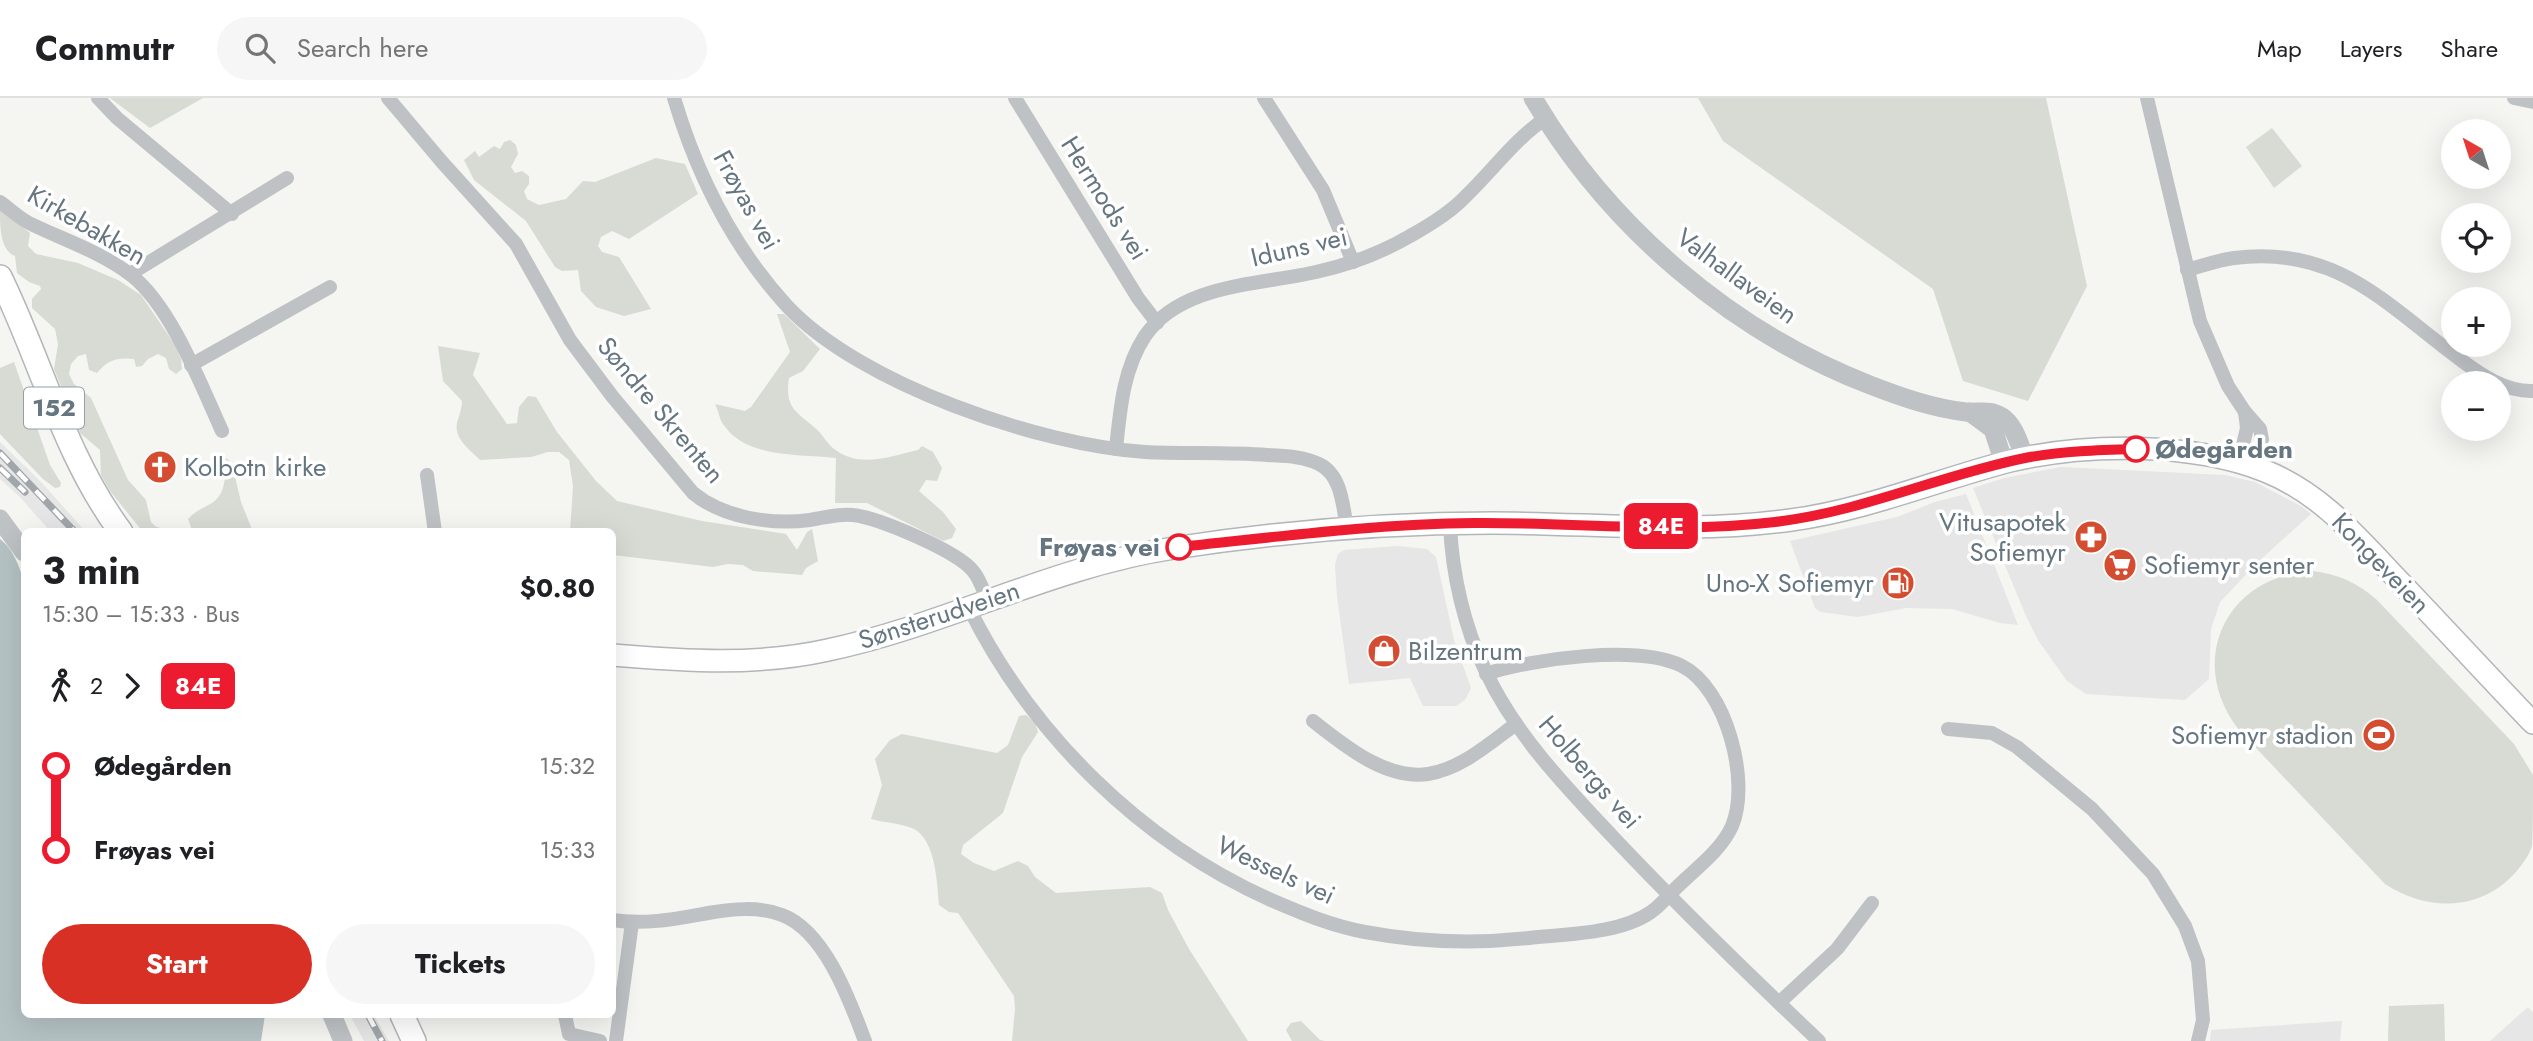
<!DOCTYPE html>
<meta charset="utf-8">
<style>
:root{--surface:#fff;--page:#f6f6f6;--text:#202124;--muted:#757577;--line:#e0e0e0;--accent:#d93025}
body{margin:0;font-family:Jost,sans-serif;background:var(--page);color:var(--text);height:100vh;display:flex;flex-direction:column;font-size:26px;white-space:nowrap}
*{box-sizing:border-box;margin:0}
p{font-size:23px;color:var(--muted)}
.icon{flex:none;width:38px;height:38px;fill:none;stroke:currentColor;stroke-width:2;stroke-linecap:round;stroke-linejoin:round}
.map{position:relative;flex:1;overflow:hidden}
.panel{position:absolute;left:21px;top:430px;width:595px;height:490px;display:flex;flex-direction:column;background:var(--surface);border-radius:10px;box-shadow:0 7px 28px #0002}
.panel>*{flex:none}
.badge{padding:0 14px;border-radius:10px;font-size:24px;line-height:46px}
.needle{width:46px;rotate:321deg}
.tools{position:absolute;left:2441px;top:21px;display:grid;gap:14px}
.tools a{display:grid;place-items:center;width:70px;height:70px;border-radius:50%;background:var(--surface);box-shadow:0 7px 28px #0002;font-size:35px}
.map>.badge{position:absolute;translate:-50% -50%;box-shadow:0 0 0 4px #fff}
.legs{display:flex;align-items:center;gap:10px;height:77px;padding:0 21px;font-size:23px}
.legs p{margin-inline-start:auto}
.head{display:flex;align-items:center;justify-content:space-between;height:119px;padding:0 21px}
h1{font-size:38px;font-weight:700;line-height:52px}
.action{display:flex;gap:14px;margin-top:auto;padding:14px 21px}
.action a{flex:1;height:80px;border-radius:42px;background:var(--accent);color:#fff;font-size:28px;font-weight:700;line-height:80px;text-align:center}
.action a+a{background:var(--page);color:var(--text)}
ul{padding:0 21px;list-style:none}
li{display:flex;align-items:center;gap:24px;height:84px;font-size:26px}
li i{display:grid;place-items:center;width:10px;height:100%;margin:0 9px;background:currentColor}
li i::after{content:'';width:18px;height:18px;margin:-9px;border:5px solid;border-radius:50%;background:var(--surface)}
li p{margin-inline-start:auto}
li:first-child i{background:linear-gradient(#0000 50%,currentColor 0)}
li:last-child i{background:linear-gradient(currentColor 50%,#0000 0)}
header{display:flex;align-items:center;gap:42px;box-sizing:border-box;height:98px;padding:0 35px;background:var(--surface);border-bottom:2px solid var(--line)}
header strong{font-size:33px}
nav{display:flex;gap:38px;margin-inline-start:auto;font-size:24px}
.search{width:490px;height:63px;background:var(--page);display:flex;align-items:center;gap:18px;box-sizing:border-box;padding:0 24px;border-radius:38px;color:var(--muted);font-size:26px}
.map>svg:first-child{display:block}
.built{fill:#e5e6e5}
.green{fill:#d7dbd3}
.water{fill:#b5c2c4}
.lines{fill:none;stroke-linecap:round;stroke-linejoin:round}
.secondary-casing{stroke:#b1b6b9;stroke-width:24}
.primary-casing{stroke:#b2b6b9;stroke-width:26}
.minor{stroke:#bec2c5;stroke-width:14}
.tertiary{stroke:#bec2c5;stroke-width:19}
.secondary{stroke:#fff;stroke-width:21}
.primary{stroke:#fff;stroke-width:23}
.rail-casing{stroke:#a0a6aa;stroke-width:7}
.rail{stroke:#fff;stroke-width:4.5;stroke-dasharray:13;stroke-linecap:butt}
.line-1-casing{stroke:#fff;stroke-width:16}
.line-1{stroke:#ed1b2f;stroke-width:10}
.stop-1-dot{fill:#fff;stroke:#ed1b2f;stroke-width:3.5}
.labels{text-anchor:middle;stroke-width:7;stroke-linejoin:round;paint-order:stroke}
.shield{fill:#fff;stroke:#949fa6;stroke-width:2}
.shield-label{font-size:24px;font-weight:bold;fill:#667680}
.street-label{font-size:26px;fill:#667680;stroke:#fff}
.stop-label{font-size:26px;font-weight:bold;fill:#667680;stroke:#fff;text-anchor:start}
.poi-label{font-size:26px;fill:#667680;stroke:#fff;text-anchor:start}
</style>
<header>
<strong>Commutr</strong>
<div class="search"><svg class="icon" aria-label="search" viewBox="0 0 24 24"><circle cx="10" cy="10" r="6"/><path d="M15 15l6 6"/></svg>Search here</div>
<nav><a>Map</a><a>Layers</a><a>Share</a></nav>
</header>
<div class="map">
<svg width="2533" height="943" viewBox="0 0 2533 943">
<rect width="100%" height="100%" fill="#f5f5f2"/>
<!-- built -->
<g class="built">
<polygon points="0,344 41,384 86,434 51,434 20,399 0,381"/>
<polygon points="2061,369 2225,377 2255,384 2301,408 2311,416 2259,463 2220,504 2211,531 2209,581 2185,602 2086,596 2067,583 2038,542 2026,518 1973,390 2004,380"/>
<polygon points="1966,396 2018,527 2000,525 1952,511 1906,510 1858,519 1821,514 1815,510 1790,443 1897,419 1935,404"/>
<polygon points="1398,448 1427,451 1436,459 1454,542 1471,590 1465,602 1456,608 1423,608 1410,580 1349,586 1337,498 1335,467 1338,456 1344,452"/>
<polygon points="2528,909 2533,915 2533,943 2490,943"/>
<polygon points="350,917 374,917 389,943 364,943"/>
<polygon points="2342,923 2340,943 2210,943 2211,932"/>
</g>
<!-- green -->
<g class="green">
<polygon points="110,0 203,0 150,30"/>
<polygon points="1698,0 2046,0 2087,188 2028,303 1963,283 1933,191 1723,43"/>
<polygon points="2272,30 2302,68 2274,90 2246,49"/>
<polygon points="510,42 516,47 518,56 511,69 515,75 522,73 529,78 529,86 524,93 527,101 539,107 566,101 583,83 595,84 656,60 685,66 698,96 629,141 612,133 601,139 598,148 602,154 619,159 651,211 624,218 596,209 581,193 578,172 562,173 555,169 526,123 474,82 464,62 475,53 479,59 494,48 500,51 504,44"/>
<path d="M0,111L30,135L28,148L36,156L78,165L118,182L141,197L175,247L181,261L182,271L176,276L169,271L166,260L158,256L148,261L142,268L136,269L134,261C118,259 107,262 97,275L89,272L86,256L78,258L71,266L69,276L74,286L91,300L128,382L146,402L151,424L155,428L170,434H143L110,393L101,377L100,352L80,335L54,271L58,246L55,231L32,210V201L41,191L40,188L29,184L17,175L15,158C0,152 0,129 0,111Z"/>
<path d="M777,216H784L820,251L803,273L789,280C785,309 794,312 814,329C823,336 827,347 837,353C861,370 892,358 918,352L922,348L933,354L942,370L937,383L926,382L919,393L943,414L956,431L952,440L943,443L867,405H835L836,360C800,356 746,361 723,326C719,321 719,313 715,306L745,313L751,309L790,254Z"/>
<path d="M438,248L480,255L473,277L507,326L517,325L519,309L528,298L536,299L557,334L596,383L617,403L702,423L786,436L797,452L807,434L812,431L818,463L806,470L802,477L753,473L743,467L728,466L713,469L613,457L612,434H570L573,388L569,362L559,354H548L531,359L480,362C469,351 454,341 457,325C459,317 462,311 462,303L443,283Z"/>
<polygon points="14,264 50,367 61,385 60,389 55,390 43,381 0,336 0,270"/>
<path d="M221,358L229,362L233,370L241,404L253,434L192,432L188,421C203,404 222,411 225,379L220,374H212L209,369L210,365Z"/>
<path d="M2313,473C2338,476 2358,485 2377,502L2514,646L2533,677C2533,695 2533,733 2532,748C2529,758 2521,768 2514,776C2479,814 2426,813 2385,786L2239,632C2185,563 2226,477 2313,473Z"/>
<path d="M1026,617L1035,625L1038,634L1022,659L1003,715L963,747L961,756L974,765L994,773L1018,763L1028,768L1035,779L1056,795L1150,789L1162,795L1168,812L1189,851L1248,943H1012L1015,911L1014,898L958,815L949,814L939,807C937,785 936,743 914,731C901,725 885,725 871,721L882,687L875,661L890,642L902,636L997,655L1008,647L1019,618Z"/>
<polygon points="2444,906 2445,943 2388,943 2389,908"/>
<polygon points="1301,923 1320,942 1325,943 1292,943 1286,932 1291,925"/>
</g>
<!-- water -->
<path class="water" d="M0,441C14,451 26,480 24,497C23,508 20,513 24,525V917H265L261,943H0Z"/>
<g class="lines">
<defs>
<path id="secondary" d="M612,557C685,563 756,568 828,552C946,527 1054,468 1174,450C1278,434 1386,425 1492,425C1592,425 1692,436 1791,422C1866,412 1937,382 2010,363C2086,345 2191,344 2265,373C2321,395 2358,440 2399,483C2444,530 2488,578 2533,625"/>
<g id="primary">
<path d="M0,179C42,265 64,357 121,434"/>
<polyline points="402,917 414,943"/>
</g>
</defs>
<!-- secondary casing -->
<use href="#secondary" class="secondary-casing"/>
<!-- primary casing -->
<use href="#primary" class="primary-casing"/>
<!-- minor -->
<g class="minor">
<polyline points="98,0 117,20 232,116"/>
<path d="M388,0L442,64L516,146L570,242L612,298L693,395C723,420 772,427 810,422C824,420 839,415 853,417C879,420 957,453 973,473C980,481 983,492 987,502"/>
<path d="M674,0C697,77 732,148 787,208C860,286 1039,347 1145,354C1185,356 1226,354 1267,357C1284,358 1303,358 1319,366C1342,377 1343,409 1347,431"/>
<polyline points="1015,0 1138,200 1157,225"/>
<polyline points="1264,0 1323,92 1353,164"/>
<polyline points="2147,0 2200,223 2228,288 2245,314 2260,331 2262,341 2257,370"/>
<polyline points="2514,0 2533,4"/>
<path d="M0,104C10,111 20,121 31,126C64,142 101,154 131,177C171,208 201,287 222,333"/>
<path d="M2187,172C2202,168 2218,162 2234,160C2337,147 2385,206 2461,262C2481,277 2506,294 2533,293"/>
<polyline points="130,176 287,80"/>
<polyline points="191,267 330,189"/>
<path d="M1116,351C1120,313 1123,271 1145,238C1181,185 1260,187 1316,174C1348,167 1381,155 1410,138C1430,127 1450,115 1466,98C1493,72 1515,41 1546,20"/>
<polyline points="2239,364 2247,330 2245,314"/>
<polyline points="427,377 435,434"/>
<path d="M1450,426C1452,476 1464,529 1486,574C1515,636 1565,688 1612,738C1678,808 1748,876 1819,943"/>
<path d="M968,508C1031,636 1141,744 1271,802C1301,815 1332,828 1365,834C1418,844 1475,846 1529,840C1566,836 1620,836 1651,814C1660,808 1667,799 1675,791C1694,772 1721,753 1732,728C1751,683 1726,590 1682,568C1638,546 1531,561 1486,576"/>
<path d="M1313,623C1344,647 1385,682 1428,676C1461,671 1490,645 1516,626"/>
<polyline points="1948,631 1992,635 2017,649 2092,711 2153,776 2185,828 2198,863 2203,922 2198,943"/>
<path d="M612,822C646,827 675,821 708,815C732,811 759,808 782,817C825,833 850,903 865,943"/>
<polyline points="1779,905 1837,851 1872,805"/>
<polyline points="565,917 569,936 600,943"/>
<polyline points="616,943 632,825"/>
</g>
<!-- tertiary -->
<g class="tertiary">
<path d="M1533,0C1608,128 1732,234 1870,287C1901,299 1932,310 1966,314C1980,315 1990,311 2002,319C2015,328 2019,346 2025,360"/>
<polyline points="1970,314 1993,331 2004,365"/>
<polyline points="0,421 24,454"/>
<polyline points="332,917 343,943"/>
</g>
<!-- secondary -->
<use href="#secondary" class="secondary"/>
<!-- primary -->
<use href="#primary" class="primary"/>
<defs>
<g id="rail">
<polyline points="0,355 75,434"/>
<polyline points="0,370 25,394"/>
<polyline points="368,917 382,943"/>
</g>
</defs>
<!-- rail casing -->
<use href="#rail" class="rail-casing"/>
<!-- rail -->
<use href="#rail" class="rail"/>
</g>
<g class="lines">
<defs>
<path id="line-1" d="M1179,449C1277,439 1375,426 1474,425C1574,424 1675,436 1775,424C1861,414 1941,377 2025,360C2062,353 2099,352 2136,351"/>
</defs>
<!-- line-1 casing -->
<use href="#line-1" class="line-1-casing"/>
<!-- line-1 -->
<use href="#line-1" class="line-1"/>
</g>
<!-- icons -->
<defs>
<symbol id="church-disc" viewBox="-11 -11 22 22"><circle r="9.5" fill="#d54d31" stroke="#fff"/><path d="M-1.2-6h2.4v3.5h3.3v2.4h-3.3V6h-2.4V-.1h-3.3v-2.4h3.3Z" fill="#fff"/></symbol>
<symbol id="pharmacy-disc" viewBox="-11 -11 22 22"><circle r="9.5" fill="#d54d31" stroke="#fff"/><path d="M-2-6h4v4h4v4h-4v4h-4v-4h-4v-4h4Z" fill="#fff"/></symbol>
<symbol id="supermarket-disc" viewBox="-11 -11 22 22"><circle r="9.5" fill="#d54d31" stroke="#fff"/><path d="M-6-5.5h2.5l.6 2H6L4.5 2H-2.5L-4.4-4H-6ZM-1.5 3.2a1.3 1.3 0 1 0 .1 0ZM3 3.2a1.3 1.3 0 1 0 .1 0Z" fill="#fff"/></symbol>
<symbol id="fuel-disc" viewBox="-11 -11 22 22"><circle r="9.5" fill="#d54d31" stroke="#fff"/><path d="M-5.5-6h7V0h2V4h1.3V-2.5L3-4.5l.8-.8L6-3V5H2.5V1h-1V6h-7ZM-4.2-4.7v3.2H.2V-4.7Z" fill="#fff"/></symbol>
<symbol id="shop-disc" viewBox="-11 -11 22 22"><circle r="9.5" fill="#d54d31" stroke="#fff"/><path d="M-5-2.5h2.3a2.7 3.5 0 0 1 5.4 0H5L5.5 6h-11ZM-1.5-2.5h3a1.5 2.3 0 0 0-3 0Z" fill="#fff"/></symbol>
<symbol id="stadium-disc" viewBox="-11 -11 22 22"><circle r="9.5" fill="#d54d31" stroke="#fff"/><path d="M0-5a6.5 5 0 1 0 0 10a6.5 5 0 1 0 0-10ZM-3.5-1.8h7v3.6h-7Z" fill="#fff"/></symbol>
</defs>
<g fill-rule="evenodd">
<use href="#church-disc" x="141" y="350" width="38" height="38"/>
<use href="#pharmacy-disc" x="2072" y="420" width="38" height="38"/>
<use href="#supermarket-disc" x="2101" y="448" width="38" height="38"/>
<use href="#fuel-disc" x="1879" y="466" width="38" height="38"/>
<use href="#shop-disc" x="1365" y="534" width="38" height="38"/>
<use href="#stadium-disc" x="2360" y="618" width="38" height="38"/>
</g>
<!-- markers -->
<g class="stop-1-dot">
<circle cx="2136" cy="351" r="12"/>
<circle cx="1179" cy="449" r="12"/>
</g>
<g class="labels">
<!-- shield labels -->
<rect class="shield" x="24" y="289.5" width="60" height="41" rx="5"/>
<g class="shield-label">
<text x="54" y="318">152</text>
</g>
<!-- street labels -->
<g class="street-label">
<text transform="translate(1105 100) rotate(58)" y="9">Hermods vei</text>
<text transform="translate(747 102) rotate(61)" y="9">Frøyas vei</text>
<text transform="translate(87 127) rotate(30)" y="9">Kirkebakken</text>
<text transform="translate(1299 149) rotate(-13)" y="9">Iduns vei</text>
<text transform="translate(1737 178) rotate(36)" y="9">Valhallaveien</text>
<text transform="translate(661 312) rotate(50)" y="9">Søndre Skrenten</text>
<text transform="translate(2381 465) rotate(46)" y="9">Kongeveien</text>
<text transform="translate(939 517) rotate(-18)" y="9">Sønsterudveien</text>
<text transform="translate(1590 674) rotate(49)" y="9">Holbergs vei</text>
<text transform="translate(1276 772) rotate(25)" y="9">Wessels vei</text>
</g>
<!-- stop labels -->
<g class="stop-label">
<text x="2155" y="360">Ødegården</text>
<text x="1160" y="458" text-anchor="end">Frøyas vei</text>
</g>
<!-- poi labels -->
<g class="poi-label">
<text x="184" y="378">Kolbotn kirke</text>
<text x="2066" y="433" text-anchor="end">Vitusapotek<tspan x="2066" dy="30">Sofiemyr</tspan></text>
<text x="2144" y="476">Sofiemyr senter</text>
<text x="1874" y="494" text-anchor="end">Uno-X Sofiemyr</text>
<text x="1408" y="562">Bilzentrum</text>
<text x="2354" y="646" text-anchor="end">Sofiemyr stadion</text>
</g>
</g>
</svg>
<div class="tools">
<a><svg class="needle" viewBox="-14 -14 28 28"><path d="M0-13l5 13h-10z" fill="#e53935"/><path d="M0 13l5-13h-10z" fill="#757577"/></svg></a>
<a><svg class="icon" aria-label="locate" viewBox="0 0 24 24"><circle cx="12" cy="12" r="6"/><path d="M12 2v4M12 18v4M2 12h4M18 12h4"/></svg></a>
<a>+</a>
<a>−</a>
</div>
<b class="badge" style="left:1661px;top:428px;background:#ed1b2f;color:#fff">84E</b>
<section class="panel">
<div class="head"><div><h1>3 min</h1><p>15:30 – 15:33 · Bus</p></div><b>$0.80</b></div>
<div class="legs"><svg class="icon" aria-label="walk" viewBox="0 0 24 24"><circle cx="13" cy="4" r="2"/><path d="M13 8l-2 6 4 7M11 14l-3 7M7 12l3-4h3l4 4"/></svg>2<svg class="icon" aria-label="forward" viewBox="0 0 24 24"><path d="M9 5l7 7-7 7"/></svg><b class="badge" style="background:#ed1b2f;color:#fff">84E</b></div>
<ul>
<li><i style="color:#ed1b2f"></i><b>Ødegården</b><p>15:32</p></li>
<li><i style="color:#ed1b2f"></i><b>Frøyas vei</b><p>15:33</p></li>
</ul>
<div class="action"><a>Start</a><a>Tickets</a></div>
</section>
</div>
